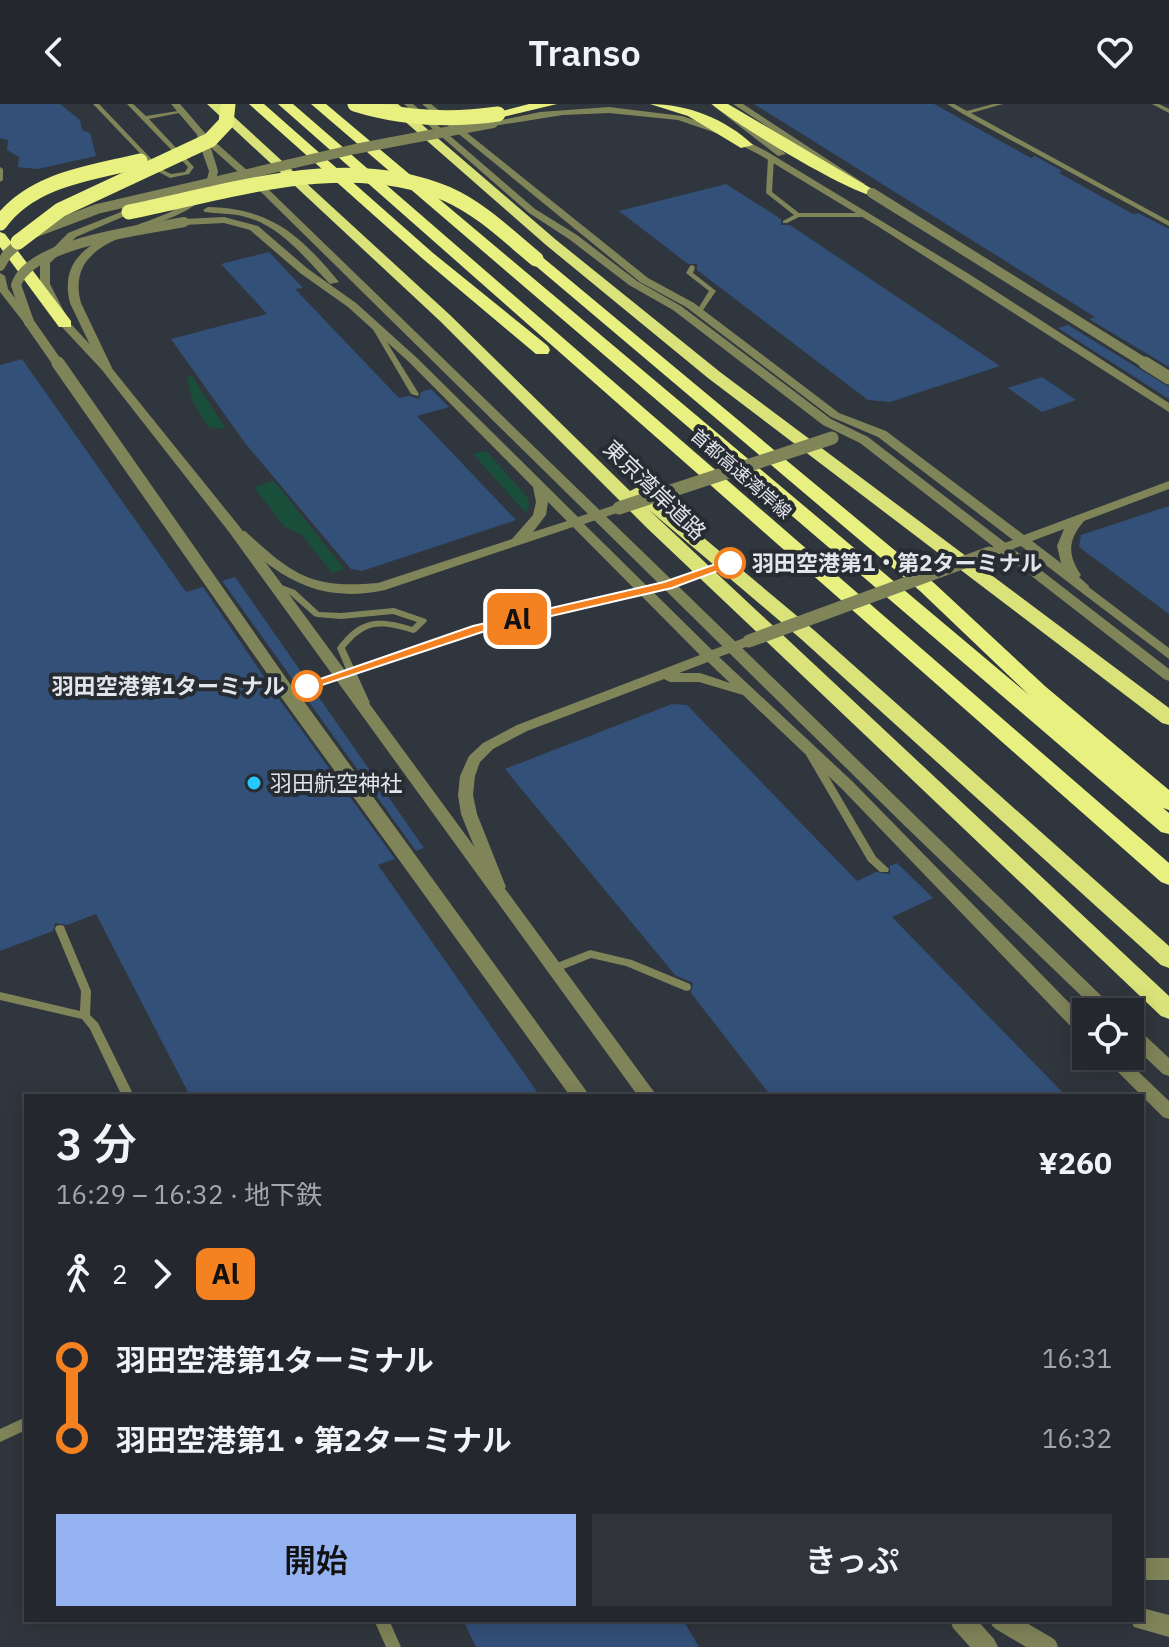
<!DOCTYPE html>
<html lang="ja">
<meta charset="utf-8">
<style>
:root{--surface:#24282e;--page:#30343a;--text:#f1f3f6;--muted:#a3a6aa;--line:#41444a;--accent:#95b2f1}
body{margin:0;font-family:"IBM Plex Sans","Noto Sans JP",sans-serif;background:var(--page);color:var(--text);height:100vh;display:flex;flex-direction:column;font-size:30px;white-space:nowrap}
*{box-sizing:border-box;margin:0}
p{font-size:26px;color:var(--muted)}
.icon{flex:none;width:44px;height:44px;fill:none;stroke:currentColor;stroke-width:2;stroke-linecap:round;stroke-linejoin:round}
.map{position:relative;flex:1;overflow:hidden}
.panel{position:absolute;left:24px;top:990px;width:1120px;height:528px;display:flex;flex-direction:column;background:var(--surface);border-radius:0px;box-shadow:0 4px 20px #0003,0 0 0 2px var(--line)}
.panel>*{flex:none}
.badge{padding:0 16px;border-radius:12px;font-size:28px;line-height:52px}
.tools{position:absolute;left:1072px;top:894px;display:grid;gap:16px}
.tools a{display:grid;place-items:center;width:72px;height:72px;border-radius:0px;background:var(--surface);box-shadow:0 4px 20px #0003,0 0 0 2px var(--line);font-size:40px}
.map>.badge{position:absolute;translate:-50% -50%;box-shadow:0 0 0 4px #fff}
.legs{display:flex;align-items:center;gap:12px;height:88px;padding:0 32px;font-size:26px}
.legs p{margin-inline-start:auto}
.summary{display:flex;align-items:center;justify-content:space-between;height:136px;padding:0 32px}
h1{font-size:44px;font-weight:600;line-height:60px}
.primary-button{display:flex;gap:16px;margin-top:auto;padding:16px 32px}
.primary-button a{flex:1;height:92px;border-radius:0px;background:var(--accent);color:#111;font-size:32px;font-weight:600;line-height:92px;text-align:center}
.primary-button a+a{background:var(--page);color:var(--text)}
ul{padding:0 32px;list-style:none}
li{display:flex;align-items:center;gap:28px;height:80px;font-size:30px}
li i{display:grid;place-items:center;width:12px;height:100%;margin:0 10px;background:currentColor}
li i::after{content:'';width:20px;height:20px;margin:-10px;border:6px solid;border-radius:50%;background:var(--surface)}
li p{margin-inline-start:auto}
li:first-child i{background:linear-gradient(#0000 50%,currentColor 0)}
li:last-child i{background:linear-gradient(currentColor 50%,#0000 0)}
header{display:flex;justify-content:space-between;align-items:center;height:104px;padding:0 32px;background:var(--surface);font-size:36px;font-weight:600}
.map>svg:first-child{display:block}
.green{fill:#194f3a}
.building{fill:#335079}
.lines{fill:none;stroke-linecap:round;stroke-linejoin:round}
.service{fill:#808459;fill-rule:evenodd}
.minor{fill:#808459;fill-rule:evenodd}
.tertiary{fill:#808459;fill-rule:evenodd}
.trunk{fill:#dae27a;fill-rule:evenodd}
.motorway{fill:#e8f180;fill-rule:evenodd}
.minor-bridge-far1{stroke:#808459;stroke-width:10}
.minor-bridge{stroke:#808459;stroke-width:13}
.tertiary-bridge-far3{stroke:#808459;stroke-width:10}
.tertiary-bridge-far2{stroke:#808459;stroke-width:13}
.tertiary-bridge-far1{stroke:#808459;stroke-width:16}
.tertiary-bridge{stroke:#808459;stroke-width:21}
.motorway-bridge{stroke:#e8f180;stroke-width:15}
.line-1{fill:#f58220;stroke:#fff;stroke-width:2}
.stop-1-dot{fill:#fff;stroke:#f58220;stroke-width:4}
.poi-dot{fill:#24c9fe;stroke:#272c33;stroke-width:3}
.labels{text-anchor:middle;stroke-width:8;stroke-linejoin:round;paint-order:stroke}
.far-street-label{font-size:18px;fill:#e2e5ea;stroke:#272c33}
.street-label{font-size:22px;fill:#e2e5ea;stroke:#272c33}
.stop-label{font-size:22px;font-weight:bold;fill:#e2e5ea;stroke:#272c33;text-anchor:start}
.poi-label{font-size:22px;fill:#e2e5ea;stroke:#272c33;text-anchor:start}
</style>
<header><svg class="icon" aria-label="back" viewBox="0 0 24 24"><path d="M15 5l-7 7 7 7"/></svg>Transo<svg class="icon" aria-label="heart" viewBox="0 0 24 24"><path d="M12 20l-8-8c-3-5 5-10 8-4 3-6 11-1 8 4z"/></svg></header>
<div class="map">
<svg width="1169" height="1543" viewBox="0 0 1169 1543">
<rect width="100%" height="100%" fill="#30363d"/>
<!-- green -->
<g class="green">
<polygon points="192,272 226,325 208,323 192,296 187,273"/>
<polygon points="486,347 528,394 529,402 526,409 473,350"/>
<polygon points="274,377 344,465 332,469 302,431 284,422 254,383"/>
</g>
<!-- building -->
<g class="building">
<polygon points="0,0 60,0 80,16 82,26 90,29 96,52 37,65 18,63 19,53 7,46 8,36 0,34"/>
<polygon points="754,0 934,0 1031,54 1035,52 1062,67 1059,69 1133,110 1138,109 1169,125 1169,263 1089,215 1095,213"/>
<polygon points="726,80 781,115 781,121 790,121 1000,262 890,298 868,296 697,166 697,160 688,160 619,107"/>
<polygon points="269,148 303,184 295,185 399,294 409,292 419,295 421,288 431,285 449,303 417,312 516,416 362,467 351,465 245,339 171,235 267,210 221,160"/>
<polygon points="1068,221 1169,283 1169,295 1058,224"/>
<polygon points="22,255 186,488 203,483 279,595 395,755 378,761 540,992 190,992 96,810 67,821 55,819 53,827 0,847 0,261"/>
<polygon points="1042,273 1076,296 1042,308 1008,284"/>
<polygon points="1169,402 1169,510 1079,443 1081,431"/>
<polygon points="235,473 424,744 416,747 222,477"/>
<polygon points="672,600 687,601 857,777 876,768 890,770 890,762 897,759 933,794 892,813 1066,992 771,992 691,889 693,879 675,871 505,665"/>
<polygon points="463,1516 683,1516 699,1543 476,1543"/>
</g>
<g class="lines">
<!-- service -->
<g class="service">
<polygon points="93,0 99,0 161,65 171,70 185,68 188,63 127,0 133,0 146,12 184,6 184,8 149,15 193,62 194,63 189,70 170,74 157,67"/>
<polygon points="947,0 954,0 967,7 993,0 1003,0 971,9 1169,117 1169,122 963,10"/>
<polygon points="1152,0 1159,0 1169,5 1169,9"/>
<polygon points="771,52 774,54 772,88 799,109 867,109 870,111 867,113 799,113 787,119 783,119 783,117 794,111 766,89 768,54"/>
<polygon points="0,63 3,65 3,76 0,78"/>
<polygon points="692,161 695,163 693,169 716,187 701,209 699,210 696,208 709,187 686,169 690,162"/>
<polygon points="374,220 377,222 419,290 418,292 411,290 371,222"/>
<path d="M273,480H279L295,486L319,508L341,509L394,504L426,515L427,517L416,528L413,529C382,520 367,517 345,544L370,599L365,602L360,599L337,544C359,514 377,512 412,523L417,518L393,510L341,515L317,513L314,512L289,490L273,484Z"/>
<polygon points="811,648 816,651 876,753 889,765 888,768 880,768 868,757 806,651"/>
<polygon points="60,821 64,822 65,825 91,887 90,911 98,919 134,992 122,992 90,925 82,915 0,896 0,888 80,907 81,887 55,825 56,822"/>
<polygon points="590,846 632,856 690,880 691,883 690,886 686,887 626,862 591,854 556,868 552,867 551,864 552,861"/>
<polygon points="26,1313 26,1326 0,1338 0,1325"/>
<polygon points="374,1516 389,1516 401,1543 386,1543"/>
</g>
<!-- minor -->
<g class="minor">
<path d="M422,0H431L648,174L694,199L839,309L886,327L1024,431L1169,377V385L1084,417C1068,436 1067,450 1081,471L1079,473L1089,482L1087,485H1077L1021,442L994,452H984V446L1013,436L878,333L831,313L686,203L640,178ZM1064,425L1057,442L1061,459L1032,437Z"/>
<path d="M202,28L207,31L218,67C207,137 58,113 81,199L112,264L102,266L70,199C48,110 197,134 209,67L198,36L197,31Z"/>
<path d="M208,103C271,104 301,132 339,178L330,180C305,154 279,120 242,112C230,109 217,110 205,108L203,106Z"/>
<path d="M224,113L258,122L308,165L356,199L417,254L578,413L615,401H623V407L584,420L712,546L744,534H754L756,537L754,540L719,553L852,677L1086,916V934L1080,932L842,685L743,591L699,578H670L664,575L527,627L493,645L480,658L475,672L473,691L477,710L506,783L498,789L492,787L461,710L458,691L460,672L469,652L483,639L517,621L700,551L573,423L385,486C319,500 282,475 235,433V427H245C293,471 311,485 378,479L512,435L533,411L536,398L533,383L409,258L348,203L300,169L250,126L224,119L184,121L179,118L184,115ZM548,398L567,417L533,428L546,411ZM708,558L730,579L700,569H679Z"/>
<polygon points="1102,952 1122,952 1169,997 1169,1015 1163,1013"/>
<rect x="1142" y="1454" width="27" height="22"/>
</g>
<!-- tertiary -->
<g class="tertiary">
<polygon points="171,0 180,0 205,29 268,85 1118,908 1098,908 905,722 262,89 199,33"/>
<polygon points="404,0 413,0 535,105 577,131 637,177 681,202 831,315 868,333 1169,565 1169,577 1164,575 860,339 823,321 673,206 629,181 569,135 529,109"/>
<polygon points="711,0 721,0 786,50 778,52"/>
<polygon points="733,0 743,0 865,80 857,82"/>
<polygon points="609,3 682,12 725,26 766,47 969,170 1169,299 1169,308 879,123 760,51 719,30 678,16 609,9 563,11 493,22 488,19 540,8"/>
<polygon points="126,106 134,108 76,133 50,159 50,180 70,219 110,262 239,422 657,992 638,992 229,428 102,266 61,222 40,180 40,158 68,129"/>
<polygon points="0,169 5,172 8,185 34,218 33,220 25,220 0,188"/>
<polygon points="1082,478 1169,544 1169,555 1077,485 1077,479"/>
<polygon points="1130,921 1136,923 1169,954 1169,972 1163,970 1130,939"/>
<polygon points="1142,1504 1169,1511 1169,1533 1134,1523 1131,1516 1142,1516"/>
<polygon points="950,1516 977,1516 994,1535 998,1543 970,1543 953,1524"/>
</g>
<!-- trunk -->
<g class="trunk">
<polygon points="207,0 220,0 450,211 630,387 638,383 644,384 815,527 1169,842 1169,864 1161,861 801,535 648,405 1169,892 1169,915 1161,912 647,424 440,217"/>
<polygon points="385,0 398,0 555,135 720,268 1169,604 1169,621 1162,619 708,274 546,141"/>
</g>
<!-- motorway -->
<g class="motorway">
<polygon points="249,0 264,0 433,149 548,242 550,246 548,250 536,250 423,155"/>
<polygon points="278,0 293,0 1169,759 1169,781 1161,778"/>
<polygon points="311,0 326,0 1029,591 920,487 531,158 531,152 541,152 934,479 1046,583 1169,686 1169,706 1163,704 1169,709 1169,730 1161,728"/>
<polygon points="529,0 557,0 498,14 491,10"/>
<path d="M650,0C687,0 726,15 753,41L741,44L688,12Z"/>
<path d="M712,0H728L879,89L877,92C858,95 730,17 712,0Z"/>
<polygon points="0,128 5,130 71,217 71,223 59,223 0,143"/>
</g>
<!-- minor-bridge-far1 -->
<path class="minor-bridge-far1" d="M29,218L16,181C30,138 144,126 184,118"/>
<!-- minor-bridge -->
<g class="minor-bridge">
<polyline points="619,404 832,334"/>
<polyline points="749,537 989,449"/>
</g>
<!-- tertiary-bridge-far3 -->
<g class="tertiary-bridge-far3">
<polyline points="872,89 1148,261"/>
<polyline points="0,162 7,150 28,131 97,105 355,45 493,19"/>
<polyline points="29,218 59,261"/>
</g>
<!-- tertiary-bridge-far2 -->
<g class="tertiary-bridge-far2">
<polyline points="58,259 290,591"/>
<polyline points="1145,259 1169,274"/>
</g>
<!-- tertiary-bridge-far1 -->
<polyline class="tertiary-bridge-far1" points="288,589 580,992"/>
<!-- tertiary-bridge -->
<polyline class="tertiary-bridge" points="1001,1516 1047,1543"/>
<!-- motorway-bridge -->
<g class="motorway-bridge">
<path d="M355,0C403,15 449,17 498,10"/>
<path d="M129,108C229,88 348,47 447,90C481,105 508,132 536,155"/>
<path d="M0,119C32,75 91,69 140,57"/>
<polyline points="18,138 60,106 210,36 226,19 228,0"/>
</g>
</g>
<!-- line-1 -->
<polygon class="line-1" points="730,455 736,459 734,461 672,484 482,528 307,586 300,582 473,522 664,478"/>
<!-- markers -->
<g class="stop-1-dot">
<circle cx="730" cy="459" r="14"/>
<circle cx="307" cy="582" r="14"/>
</g>
<circle class="poi-dot" cx="254" cy="679" r="8"/>
<g class="labels">
<!-- far-street labels -->
<g class="far-street-label">
<text transform="translate(741 370) rotate(41)" y="6">首都高速湾岸線</text>
</g>
<!-- street labels -->
<g class="street-label">
<text transform="translate(655 386) rotate(44)" y="8">東京湾岸道路</text>
</g>
<!-- stop labels -->
<g class="stop-label">
<text x="752" y="467">羽田空港第1・第2ターミナル</text>
<text x="285" y="590" text-anchor="end">羽田空港第1ターミナル</text>
</g>
<!-- poi labels -->
<g class="poi-label">
<text x="270" y="687">羽田航空神社</text>
</g>
</g>
</svg>
<div class="tools">
<a><svg class="icon" aria-label="locate" viewBox="0 0 24 24"><circle cx="12" cy="12" r="6"/><path d="M12 2v4M12 18v4M2 12h4M18 12h4"/></svg></a>
</div>
<b class="badge" style="left:517px;top:515px;background:#f58220;color:#111">Al</b>
<section class="panel">
<div class="summary"><div><h1>3 分</h1><p>16:29 – 16:32 · 地下鉄</p></div><b>¥260</b></div>
<div class="legs"><svg class="icon" aria-label="walk" viewBox="0 0 24 24"><circle cx="13" cy="4" r="2"/><path d="M13 8l-2 6 4 7M11 14l-3 7M7 12l3-4h3l4 4"/></svg>2<svg class="icon" aria-label="forward" viewBox="0 0 24 24"><path d="M9 5l7 7-7 7"/></svg><b class="badge" style="background:#f58220;color:#111">Al</b></div>
<ul>
<li><i style="color:#f58220"></i><b>羽田空港第1ターミナル</b><p>16:31</p></li>
<li><i style="color:#f58220"></i><b>羽田空港第1・第2ターミナル</b><p>16:32</p></li>
</ul>
<div class="primary-button"><a>開始</a><a>きっぷ</a></div>
</section>
</div>
